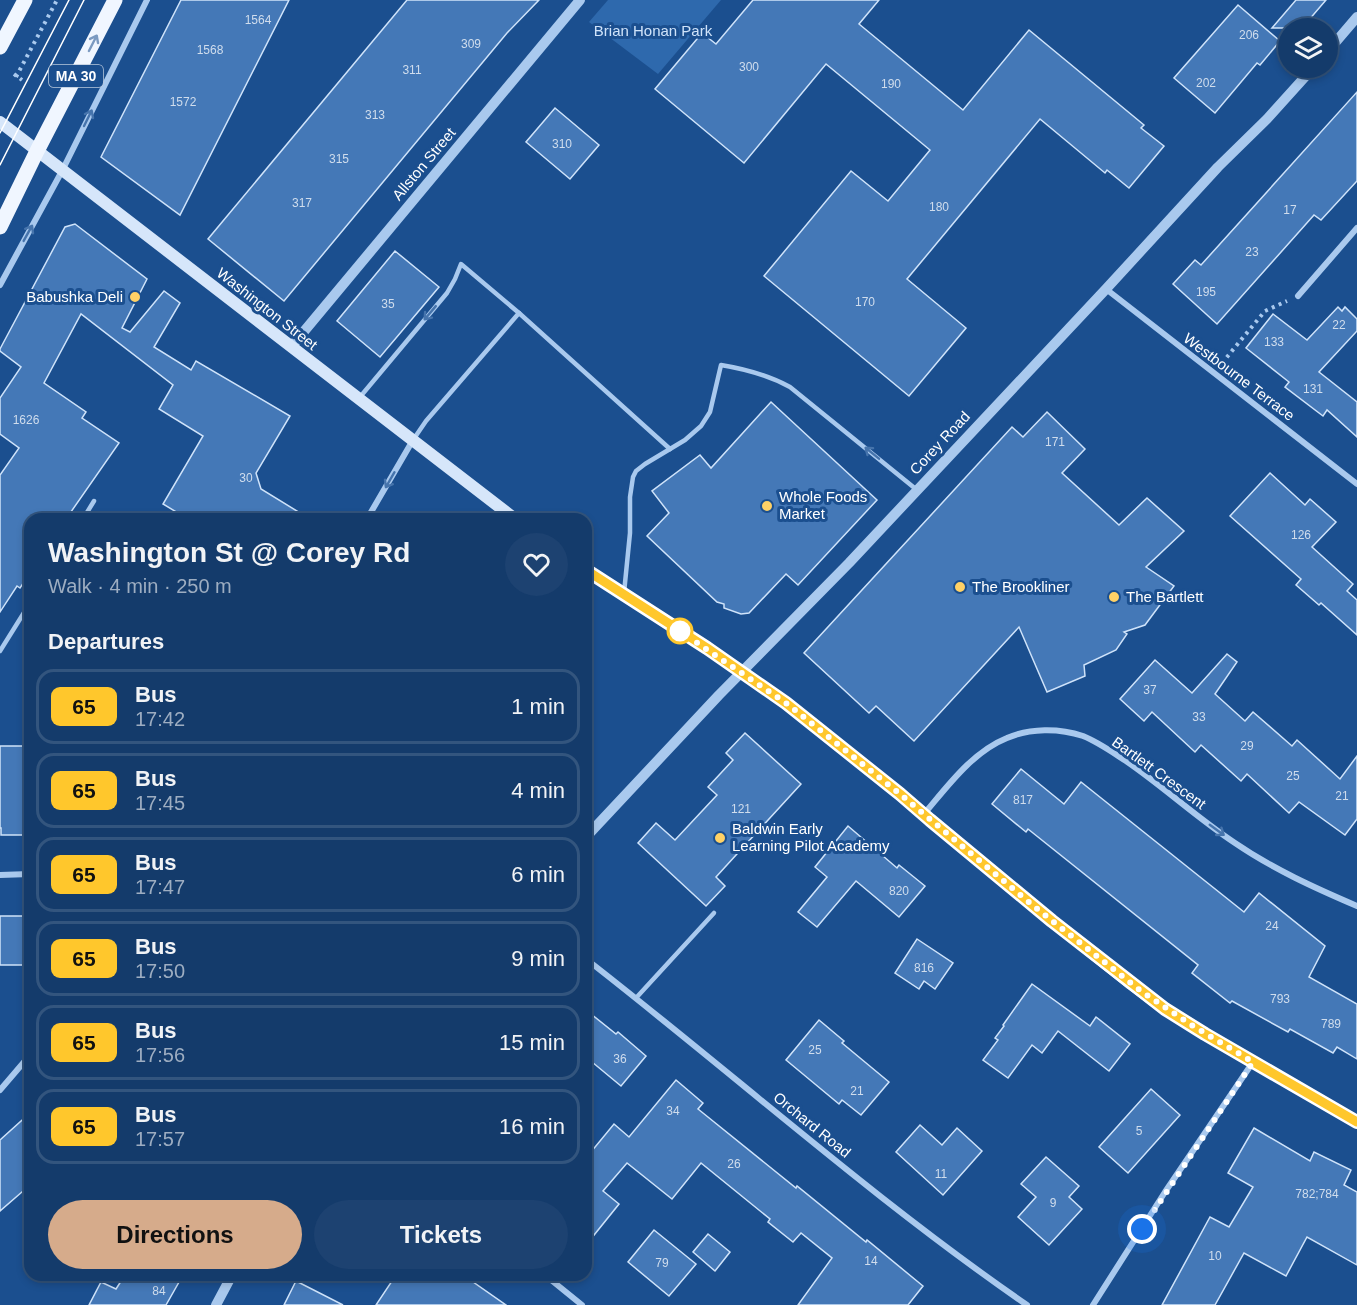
<!DOCTYPE html>
<meta charset="utf-8">
<style>
:root{--surface:#143b6b;--page:#1d4271;--text:#f1f3f6;--muted:#9dadc1;--line:#33557e;--accent:#d6ab8b}
body{margin:0;font-family:Helvetica,sans-serif;background:var(--page);color:var(--text);height:100vh;display:flex;flex-direction:column;font-size:22px;white-space:nowrap}
*{box-sizing:border-box;margin:0}
p{font-size:20px;color:var(--muted)}
.icon{flex:none;width:33px;height:33px;fill:none;stroke:currentColor;stroke-width:2;stroke-linecap:round;stroke-linejoin:round}
.map{position:relative;flex:1;overflow:hidden}
.side{position:absolute;left:24px;top:513px;width:568px;height:768px;display:flex;flex-direction:column;background:var(--surface);border-radius:18px;box-shadow:0 3px 9px #0003,0 0 0 2px var(--line)}
.side>*{flex:none}
.badge{padding:0 12px;border-radius:9px;font-size:21px;line-height:39px}
.fabs{position:absolute;left:1278px;top:18px;display:grid;gap:12px}
.fabs a{display:grid;place-items:center;width:60px;height:60px;border-radius:50%;background:var(--surface);box-shadow:0 3px 9px #0003,0 0 0 2px var(--line);font-size:30px}
.you{position:absolute;width:30px;height:30px;margin:-15px;border:4px solid #fff;border-radius:50%;background:#1a73e8;box-shadow:0 0 0 9px #1a73e833}
.map>.badge{position:absolute;translate:-50% -50%;box-shadow:0 0 0 3px #fff}
h2{padding:0 24px;font-size:22px;line-height:54px}
.round{display:grid;place-items:center;flex:none;width:63px;height:63px;border-radius:32px;background:var(--page)}
.summary{display:flex;align-items:center;justify-content:space-between;height:102px;padding:0 24px}
h1{font-size:28px;font-weight:700;line-height:45px}
.action{display:flex;gap:12px;margin-top:auto;padding:12px 24px}
.action a{flex:1;height:69px;border-radius:36px;background:var(--accent);color:#111;font-size:24px;font-weight:700;line-height:69px;text-align:center}
.action a+a{background:var(--page);color:var(--text)}
ul{padding:0;list-style:none}
li{display:flex;align-items:center;gap:18px;height:75px;margin:0 12px 9px;padding:0 12px;border:3px solid var(--line);border-radius:18px}
li div{flex:1}
li b{display:block;font-size:22px}
li em{font-style:normal}
li .badge{min-width:66px;font-weight:700;text-align:center}
.map>svg:first-child{display:block}
.green{fill:#2e69ad}
.building{fill:#4478b7;stroke:#cfe3fa;stroke-width:1.5}
.lines{fill:none;stroke-linecap:round;stroke-linejoin:round}
.path{stroke:#a9c9ee;stroke-width:4;stroke-dasharray:3 4.5;stroke-linecap:butt}
.service{stroke:#a9c9ee;stroke-width:4.5}
.minor{stroke:#a9c9ee;stroke-width:6}
.tertiary{stroke:#a9c9ee;stroke-width:10}
.secondary{stroke:#d6e6fa;stroke-width:12}
.primary{stroke:#f0f6ff;stroke-width:15}
.tram{stroke:#fff;stroke-width:1.5}
.oneway{stroke:#7b9ac1}
.oneway2{stroke:#4674ac}
.line-casing{stroke:#fff;stroke-width:14}
.line{stroke:#ffc72c;stroke-width:9}
.walk{stroke:#fff;stroke-width:6;stroke-dasharray:0 10.8}
.poi-dot{fill:#ffd166;stroke:#1b4f8f;stroke-width:2}
.stop-dot{fill:#fff;stroke:#ffc72c;stroke-width:3}
.labels{text-anchor:middle;stroke-width:6;stroke-linejoin:round;paint-order:stroke}
.number-label{font-size:12px;fill:#d0dded}
.shield{fill:#1b4f8f;stroke:#bbcadd;stroke-width:1.5}
.shield-label{font-size:14px;font-weight:bold;fill:#fff}
.park-label{font-size:15px;fill:#cfe3fa;stroke:#1b4f8f}
.street-label{font-size:15px;fill:#fff;stroke:#1b4f8f}
.poi-label{font-size:15px;fill:#fff;stroke:#1b4f8f;text-anchor:start}
</style>
<div class="map">
<svg width="1357" height="1305" viewBox="0 0 1357 1305">
<rect width="100%" height="100%" fill="#1b4f8f"/>
<!-- green -->
<polygon class="green" points="608,0 721,0 658,74 589,22"/>
<!-- building -->
<g class="building">
<polygon points="181,0 289,0 180,215 101,157"/>
<polygon points="407,0 539,0 507,33 284,301 208,239"/>
<polygon points="753,0 879,0 859,24 963,110 1029,30 1144,125 1141,128 1164,146 1129,188 1107,170 1105,173 1040,119 907,279 966,328 909,396 764,276 851,171 888,201 930,150 826,64 744,163 655,89 702,33 716,44"/>
<polygon points="1296,0 1326,0 1302,28 1272,28"/>
<polygon points="1238,5 1280,41 1260,65 1257,63 1215,113 1174,78"/>
<polygon points="1357,92 1357,181 1321,220 1314,215 1217,324 1173,284 1195,260 1201,265"/>
<polygon points="555,108 599,145 570,179 526,142"/>
<polygon points="75,224 147,279 122,328 130,332 164,291 180,303 154,347 191,370 196,361 290,416 256,473 261,489 310,519 188,519 163,504 203,436 159,409 173,385 81,314 44,383 86,412 82,418 119,443 66,519 30,519 30,573 20,588 17,586 0,612 0,475 19,448 0,434 0,398 21,367 0,351 0,349 65,227"/>
<polygon points="395,251 439,287 380,357 337,321"/>
<polygon points="1338,307 1342,311 1345,307 1357,319 1357,331 1319,372 1357,402 1357,437 1327,410 1323,416 1285,387 1289,382 1246,348 1273,314 1307,340"/>
<polygon points="771,402 877,500 798,585 786,574 749,613 741,614 724,608 724,604 717,602 647,536 669,513 652,491 700,455 711,468"/>
<polygon points="1047,412 1085,449 1062,473 1119,525 1147,498 1184,531 1146,567 1174,586 1145,625 1124,632 1127,634 1116,650 1084,665 1085,676 1047,692 1019,627 914,741 876,706 869,713 804,653 1012,427 1023,437"/>
<polygon points="1270,473 1305,505 1310,499 1336,522 1312,547 1353,584 1347,591 1357,600 1357,635 1321,603 1319,605 1296,585 1301,579 1230,516"/>
<polygon points="1227,654 1237,662 1215,694 1245,721 1253,712 1292,746 1297,740 1340,779 1357,756 1357,819 1345,835 1299,802 1289,813 1247,774 1241,781 1201,745 1195,752 1152,712 1144,721 1120,699 1155,660 1192,693"/>
<polygon points="745,733 801,784 716,877 725,886 706,906 638,843 656,823 675,840 717,795 708,787 733,760 726,753"/>
<polygon points="0,746 30,746 30,835 1,835 1,828 0,828"/>
<polygon points="1021,769 1064,804 1081,782 1244,912 1259,893 1325,946 1309,977 1357,1004 1357,1059 1337,1047 1333,1053 1290,1029 1288,1032 1232,1001 1230,1003 1192,973 1198,965 1028,829 1026,832 992,804"/>
<polygon points="848,826 897,868 899,865 925,886 899,917 856,881 817,927 798,912 827,877 815,867"/>
<rect x="0" y="916" width="27" height="49"/>
<polygon points="917,939 953,963 935,989 924,981 919,989 895,973"/>
<polygon points="1032,984 1090,1026 1096,1017 1130,1044 1109,1071 1058,1031 1042,1053 1032,1045 1008,1078 983,1060 998,1040 995,1038 1004,1026 1003,1025"/>
<polygon points="586,1010 616,1034 618,1032 646,1056 621,1086 586,1057"/>
<polygon points="819,1020 844,1041 842,1043 889,1082 861,1115 842,1100 839,1104 786,1060"/>
<polygon points="676,1080 703,1103 698,1109 796,1188 797,1186 866,1242 867,1240 923,1286 908,1305 798,1305 832,1258 801,1233 793,1242 768,1222 770,1219 701,1163 672,1199 627,1163 603,1191 619,1204 586,1245 586,1158 614,1124 629,1137"/>
<polygon points="1151,1089 1180,1115 1128,1173 1099,1147"/>
<polygon points="30,1113 30,1185 0,1211 0,1140"/>
<polygon points="920,1125 942,1145 957,1128 982,1151 943,1195 896,1152"/>
<polygon points="1254,1128 1310,1161 1314,1152 1351,1170 1344,1185 1357,1192 1357,1265 1307,1237 1286,1276 1244,1253 1215,1305 1162,1305 1210,1217 1229,1227 1253,1187 1228,1173"/>
<polygon points="1046,1157 1079,1186 1069,1197 1082,1209 1049,1245 1018,1217 1036,1197 1021,1184"/>
<polygon points="654,1230 696,1264 669,1296 628,1262"/>
<polygon points="708,1234 730,1252 715,1271 693,1252"/>
<polygon points="125,1275 183,1275 166,1305 89,1305 101,1282 116,1289"/>
<polygon points="396,1275 463,1275 506,1305 376,1305"/>
<polygon points="296,1281 343,1305 284,1305"/>
</g>
<g class="lines">
<!-- path -->
<g class="path">
<polyline points="14,74 22,80"/>
<polyline points="16,77 57,0"/>
<polyline points="1222,363 1265,311 1287,301"/>
</g>
<!-- service -->
<g class="service">
<polyline points="360,397 447,293 455,279 461,264 519,313 670,449"/>
<polyline points="413,440 426,421 519,313"/>
<polyline points="83,519 94,501"/>
<path d="M624,593L630,533V497L633,477L636,471L645,464L685,440L701,426L710,412L721,365C745,369 768,375 790,387L917,490"/>
<polyline points="0,651 30,603"/>
<polyline points="636,998 714,913"/>
</g>
<!-- minor -->
<g class="minor">
<polyline points="0,285 62,171 147,0"/>
<polyline points="1106,289 1357,484"/>
<polyline points="1298,296 1357,228"/>
<polyline points="367,519 413,440"/>
<path d="M924,814C947,787 972,752 1007,738C1030,728 1059,728 1083,736C1098,742 1112,752 1126,761C1164,787 1197,818 1235,843C1273,869 1315,888 1357,906"/>
<polyline points="0,875 30,874"/>
<path d="M586,959C734,1074 873,1199 1027,1305"/>
<polyline points="0,1090 30,1055"/>
<polyline points="545,1275 582,1305"/>
<polyline points="1093,1305 1165,1192 1253,1062"/>
</g>
<!-- tertiary -->
<g class="tertiary">
<polyline points="1328,51 1357,17"/>
<polyline points="291,347 580,0"/>
<polyline points="586,837 719,695 849,563 1106,289 1218,167 1267,119 1313,68"/>
<polyline points="216,1305 232,1275"/>
</g>
<!-- secondary -->
<g class="secondary">
<polyline points="0,122 515,519"/>
<polyline points="586,570 707,648 786,703 900,794 930,820 1036,908 1131,984 1165,1009 1205,1034 1357,1122"/>
</g>
<!-- primary -->
<g class="primary">
<polyline points="0,47 25,0"/>
<polyline points="0,227 37,151 115,0"/>
</g>
<!-- tram -->
<g class="tram">
<polyline points="0,133 69,0"/>
<polyline points="0,165 84,0"/>
</g>
</g>
<!-- one-way arrows -->
<defs><path id="oneway-shaft" d="M-6 0H5M1.5-3L5.5 0L1.5 3" fill="none" stroke-width="1.6" stroke-linecap="round" stroke-linejoin="round" transform="scale(1.5)"/></defs>
<use class="oneway" href="#oneway-shaft" transform="translate(93 43) rotate(-63)"/>
<g class="oneway2">
<use href="#oneway-shaft" transform="translate(88 118) rotate(-64)"/>
<use href="#oneway-shaft" transform="translate(28 233) rotate(-61)"/>
<use href="#oneway-shaft" transform="translate(430 313) rotate(130)"/>
<use href="#oneway-shaft" transform="translate(872 453) rotate(-141)"/>
<use href="#oneway-shaft" transform="translate(390 480) rotate(120)"/>
<use href="#oneway-shaft" transform="translate(1217 830) rotate(36)"/>
</g>
<g class="lines">
<defs>
<polyline id="line" points="586,570 707,648 786,703 900,794 930,820 1052,921 1165,1009 1205,1034 1357,1122"/>
</defs>
<!-- line casing -->
<use href="#line" class="line-casing"/>
<!-- line -->
<use href="#line" class="line"/>
<!-- walk -->
<polyline class="walk" points="680,631 675,628 786,703 900,794 1036,908 1141,991 1193,1026 1253,1062 1142,1229"/>
</g>
<!-- markers -->
<g class="poi-dot">
<circle cx="135" cy="297" r="6"/>
<circle cx="767" cy="506" r="6"/>
<circle cx="960" cy="587" r="6"/>
<circle cx="1114" cy="597" r="6"/>
<circle cx="720" cy="838" r="6"/>
</g>
<circle class="stop-dot" cx="680" cy="631" r="12"/>
<g class="labels">
<!-- number labels -->
<g class="number-label">
<text x="258" y="24">1564</text>
<text x="1249" y="39">206</text>
<text x="471" y="48">309</text>
<text x="210" y="54">1568</text>
<text x="749" y="71">300</text>
<text x="412" y="74">311</text>
<text x="1206" y="87">202</text>
<text x="891" y="88">190</text>
<text x="183" y="106">1572</text>
<text x="375" y="119">313</text>
<text x="562" y="148">310</text>
<text x="339" y="163">315</text>
<text x="302" y="207">317</text>
<text x="939" y="211">180</text>
<text x="1290" y="214">17</text>
<text x="1252" y="256">23</text>
<text x="1206" y="296">195</text>
<text x="865" y="306">170</text>
<text x="388" y="308">35</text>
<text x="1339" y="329">22</text>
<text x="1274" y="346">133</text>
<text x="1313" y="393">131</text>
<text x="26" y="424">1626</text>
<text x="1055" y="446">171</text>
<text x="246" y="482">30</text>
<text x="1301" y="539">126</text>
<text x="1150" y="694">37</text>
<text x="1199" y="721">33</text>
<text x="1247" y="750">29</text>
<text x="1293" y="780">25</text>
<text x="1342" y="800">21</text>
<text x="1023" y="804">817</text>
<text x="741" y="813">121</text>
<text x="899" y="895">820</text>
<text x="1272" y="930">24</text>
<text x="924" y="972">816</text>
<text x="1280" y="1003">793</text>
<text x="1331" y="1028">789</text>
<text x="815" y="1054">25</text>
<text x="620" y="1063">36</text>
<text x="857" y="1095">21</text>
<text x="673" y="1115">34</text>
<text x="1139" y="1135">5</text>
<text x="734" y="1168">26</text>
<text x="941" y="1178">11</text>
<text x="1317" y="1198">782;784</text>
<text x="1053" y="1207">9</text>
<text x="1215" y="1260">10</text>
<text x="871" y="1265">14</text>
<text x="662" y="1267">79</text>
<text x="159" y="1295">84</text>
</g>
<!-- shield labels -->
<rect class="shield" x="49" y="65" width="54" height="22" rx="4.5"/>
<g class="shield-label">
<text x="76" y="81">MA 30</text>
</g>
<!-- park labels -->
<g class="park-label">
<text x="653" y="36">Brian Honan Park</text>
</g>
<!-- street labels -->
<g class="street-label">
<text transform="translate(424 164) rotate(-50)" y="5">Allston Street</text>
<text transform="translate(267 309) rotate(38)" y="5">Washington Street</text>
<text transform="translate(1239 377) rotate(37)" y="5">Westbourne Terrace</text>
<text transform="translate(940 443) rotate(-47)" y="5">Corey Road</text>
<text transform="translate(1159 773) rotate(36)" y="5">Bartlett Crescent</text>
<text transform="translate(812 1125) rotate(39)" y="5">Orchard Road</text>
</g>
<!-- poi labels -->
<g class="poi-label">
<text x="123" y="302" text-anchor="end">Babushka Deli</text>
<text x="779" y="502">Whole Foods<tspan x="779" dy="17">Market</tspan></text>
<text x="972" y="592">The Brookliner</text>
<text x="1126" y="602">The Bartlett</text>
<text x="732" y="834">Baldwin Early<tspan x="732" dy="17">Learning Pilot Academy</tspan></text>
</g>
</g>
</svg>
<div class="fabs">
<a><svg class="icon" aria-label="layers" viewBox="0 0 24 24"><path d="M12 4l9 5-9 5-9-5zM3 14l9 5 9-5"/></svg></a>
</div>
<div class="you" style="left:1142px;top:1229px"></div>
<section class="side">
<div class="summary"><div><h1>Washington St @ Corey Rd</h1><p>Walk · 4 min · 250 m</p></div><a class="round"><svg class="icon" aria-label="heart" viewBox="0 0 24 24"><path d="M12 20l-8-8c-3-5 5-10 8-4 3-6 11-1 8 4z"/></svg></a></div>
<h2>Departures</h2>
<ul>
<li><span class="badge" style="background:#ffc72c;color:#111">65</span><div><b>Bus</b><p>17:42</p></div><em>1 min</em></li>
<li><span class="badge" style="background:#ffc72c;color:#111">65</span><div><b>Bus</b><p>17:45</p></div><em>4 min</em></li>
<li><span class="badge" style="background:#ffc72c;color:#111">65</span><div><b>Bus</b><p>17:47</p></div><em>6 min</em></li>
<li><span class="badge" style="background:#ffc72c;color:#111">65</span><div><b>Bus</b><p>17:50</p></div><em>9 min</em></li>
<li><span class="badge" style="background:#ffc72c;color:#111">65</span><div><b>Bus</b><p>17:56</p></div><em>15 min</em></li>
<li><span class="badge" style="background:#ffc72c;color:#111">65</span><div><b>Bus</b><p>17:57</p></div><em>16 min</em></li>
</ul>
<div class="action"><a>Directions</a><a>Tickets</a></div>
</section>
</div>
